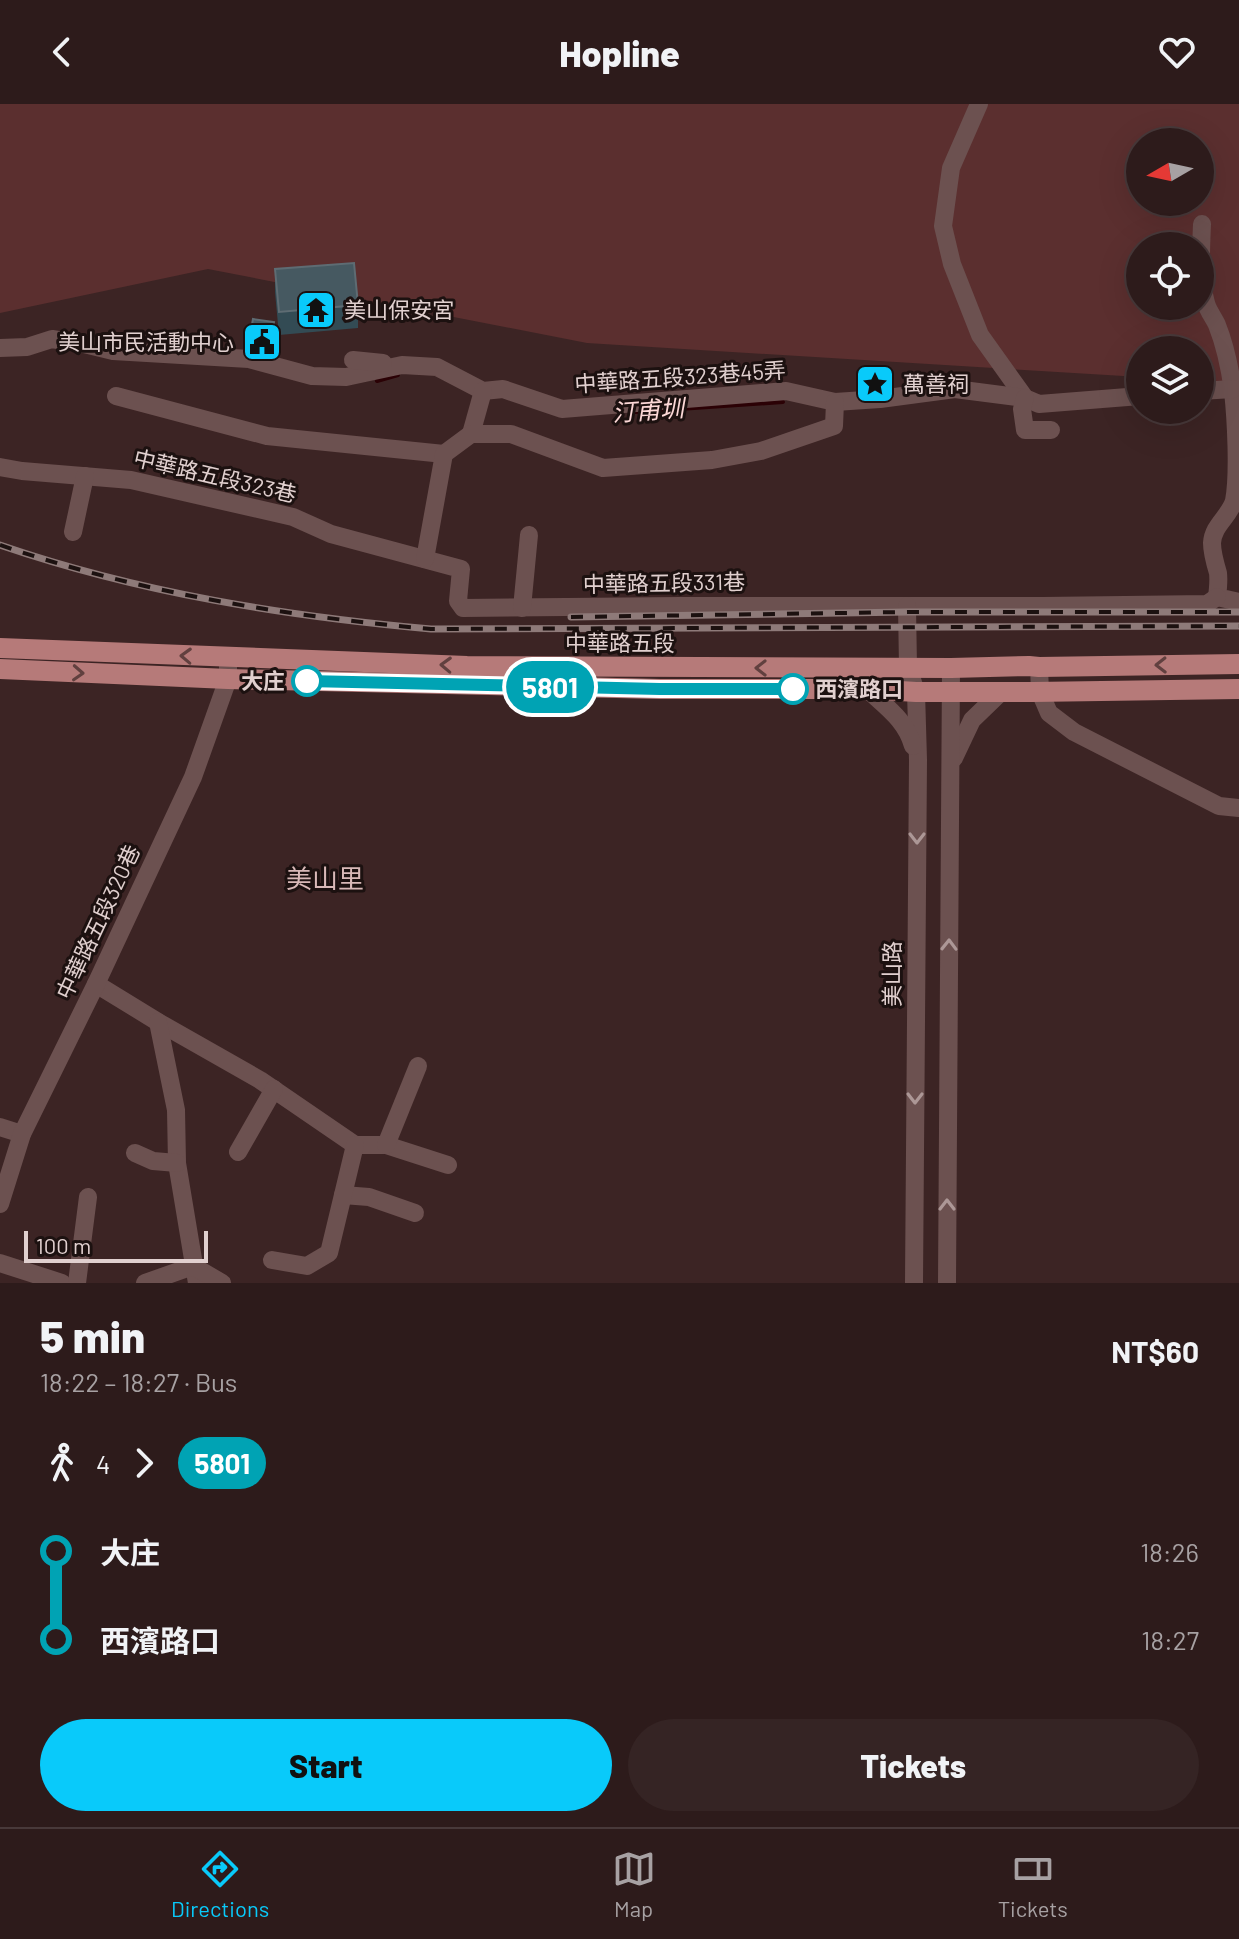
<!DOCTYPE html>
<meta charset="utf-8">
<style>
:root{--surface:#2d1b1b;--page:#352424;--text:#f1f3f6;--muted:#a7a1a3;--line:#48393a;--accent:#09cafa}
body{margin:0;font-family:Barlow,"Noto Sans TC",sans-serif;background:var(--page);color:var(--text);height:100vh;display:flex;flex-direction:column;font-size:30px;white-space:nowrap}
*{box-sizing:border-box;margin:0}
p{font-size:26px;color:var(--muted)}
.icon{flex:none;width:44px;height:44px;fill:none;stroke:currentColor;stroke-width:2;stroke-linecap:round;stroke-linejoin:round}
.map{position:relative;height:1179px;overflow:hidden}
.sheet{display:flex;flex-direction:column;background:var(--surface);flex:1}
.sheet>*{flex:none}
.badge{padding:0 16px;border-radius:26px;font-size:28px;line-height:52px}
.needle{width:52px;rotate:261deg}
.controls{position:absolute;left:1126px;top:24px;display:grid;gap:16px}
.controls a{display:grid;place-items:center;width:88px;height:88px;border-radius:50%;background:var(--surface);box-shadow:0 8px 32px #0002,0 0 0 2px var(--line);font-size:40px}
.scale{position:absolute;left:24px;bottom:20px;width:184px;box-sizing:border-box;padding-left:8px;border:4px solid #e1d0cf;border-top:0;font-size:22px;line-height:28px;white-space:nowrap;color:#e1d0cf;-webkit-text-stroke:6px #1c1110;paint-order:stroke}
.map>.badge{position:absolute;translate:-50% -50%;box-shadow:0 0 0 4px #fff}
.legs{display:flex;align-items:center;gap:12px;height:88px;padding:0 40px;font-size:26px}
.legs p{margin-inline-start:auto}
.headline{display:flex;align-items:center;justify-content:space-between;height:136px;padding:0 40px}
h1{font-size:44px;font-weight:800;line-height:60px}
.primary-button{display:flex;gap:16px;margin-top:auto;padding:16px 40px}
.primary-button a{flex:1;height:92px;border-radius:48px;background:var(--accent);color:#111;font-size:32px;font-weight:800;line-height:92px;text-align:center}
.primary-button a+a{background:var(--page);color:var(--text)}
ul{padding:0 40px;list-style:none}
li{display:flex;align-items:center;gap:28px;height:88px;font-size:30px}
li i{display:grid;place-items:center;width:12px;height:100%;margin:0 10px;background:currentColor}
li i::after{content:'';width:20px;height:20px;margin:-10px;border:6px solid;border-radius:50%;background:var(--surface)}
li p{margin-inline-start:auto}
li:first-child i{background:linear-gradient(#0000 50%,currentColor 0)}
li:last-child i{background:linear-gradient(currentColor 50%,#0000 0)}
header{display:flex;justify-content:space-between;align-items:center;height:104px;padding:0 40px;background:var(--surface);font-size:36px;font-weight:800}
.tab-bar{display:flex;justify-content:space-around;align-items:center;height:112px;border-top:2px solid var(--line);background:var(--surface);font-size:22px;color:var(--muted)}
.tab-bar a{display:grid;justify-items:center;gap:4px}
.tab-bar .active{color:var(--accent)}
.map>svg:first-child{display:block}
.green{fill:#5b2f2f;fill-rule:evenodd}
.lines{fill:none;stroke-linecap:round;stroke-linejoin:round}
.stream{stroke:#2b0105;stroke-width:4}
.minor{stroke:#6c5150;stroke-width:18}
.major{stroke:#b67a79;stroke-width:20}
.rail-casing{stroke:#8e7a79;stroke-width:7}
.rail{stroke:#1c1110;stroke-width:4;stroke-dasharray:12;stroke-linecap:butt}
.wall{fill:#334b54}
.shaded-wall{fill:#2f353b}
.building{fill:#465961;stroke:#5e6c73;stroke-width:2}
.oneway{stroke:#61403f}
.oneway2{stroke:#ac9796}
.line-1-casing{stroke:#fff;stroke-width:18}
.line-1{stroke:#00a3b4;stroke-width:12}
.stop-1-dot{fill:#fff;stroke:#00a3b4;stroke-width:4}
.labels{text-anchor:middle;stroke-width:6;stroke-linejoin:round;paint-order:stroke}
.poi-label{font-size:22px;fill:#e1d0cf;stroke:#1c1110;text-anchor:start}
.street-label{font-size:22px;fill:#e1d0cf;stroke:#1c1110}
.stop-label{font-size:22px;font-weight:bold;fill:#e1d0cf;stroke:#1c1110;text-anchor:end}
.water-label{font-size:24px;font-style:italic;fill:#fcd8d7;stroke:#1c1110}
.quarter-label{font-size:26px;fill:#d8b8b7;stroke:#1c1110}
</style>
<header><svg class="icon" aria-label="back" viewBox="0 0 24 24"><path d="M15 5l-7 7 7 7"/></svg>Hopline<svg class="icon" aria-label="heart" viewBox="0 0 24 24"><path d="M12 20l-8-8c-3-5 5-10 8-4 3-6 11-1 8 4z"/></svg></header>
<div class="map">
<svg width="1239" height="1179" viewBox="0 0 1239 1179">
<rect width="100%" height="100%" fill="#3c2424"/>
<!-- green -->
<path class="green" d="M0,0H1239V279L1200,277V246H1140V273L587,239L208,165L0,209ZM1140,38H1200V98H1140ZM1140,142H1200V202H1140Z"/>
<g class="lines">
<!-- stream -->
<g class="stream">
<polyline points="377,277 398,271"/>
<polyline points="635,308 783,298"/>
</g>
<!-- minor -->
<g class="minor">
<polyline points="979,0 951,64 943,122 952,160 980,231 1025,294 1039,300 1140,292"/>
<path d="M1202,120C1201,146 1199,174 1206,199C1208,207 1214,214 1217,221C1225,241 1230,265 1233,287C1236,315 1239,370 1234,397C1229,413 1213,421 1212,439C1212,449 1215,459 1218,469C1219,477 1218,485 1217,493L1239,498"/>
<polyline points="0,244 27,243 52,235 84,240 113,247 249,255 312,272 346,273 402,261 437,263 483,287 503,285 562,305 786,287 835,298 880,295 955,285 1025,294"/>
<polyline points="353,256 383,259"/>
<polyline points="1200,287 1233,285"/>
<polyline points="116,292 267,332 444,350"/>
<polyline points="1025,294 1022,305 1025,326 1051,326"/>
<polyline points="471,330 483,287"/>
<polyline points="0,363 22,367 131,376 293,413 331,430 461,465 458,497 463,504 681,502 1042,502 1207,500 1217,493"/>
<polyline points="73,428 85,372"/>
<polyline points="425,455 444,350 471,330 511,330 603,364 712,356 761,347 834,322 835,298"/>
<polyline points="907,502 908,563 916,588 918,656 914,1179"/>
<polyline points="522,504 529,431"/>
<polyline points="1039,563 1040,588 1049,609 1074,628 1219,702 1239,704"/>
<path d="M867,585C886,603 906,616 913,642"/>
<polyline points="954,654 972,616 1001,588"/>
<polyline points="96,880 158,918 260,976 355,1041 386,1041 448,1061"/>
<polyline points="158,918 176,1006 177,1059 197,1179"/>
<polyline points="0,1023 22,1030"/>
<polyline points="386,1041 418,962"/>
<polyline points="238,1048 274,985"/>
<polyline points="135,1049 153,1057 177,1059"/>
<polyline points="343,1091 369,1093 415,1109"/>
<polyline points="0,1100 22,1030 96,880 193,673 228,575 228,560"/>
<polyline points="272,1156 307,1162 329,1149 355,1041"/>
<polyline points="0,1159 62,1179"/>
<polyline points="77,1179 88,1093"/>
<polyline points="145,1179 193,1162 222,1179"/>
<polyline points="947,1179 951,564"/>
</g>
<!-- major -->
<g class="major">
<polyline points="0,544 467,562 951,564 1029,562 1039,563 1239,560"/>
<polyline points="0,565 228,575 660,585 867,585 916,588 1033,588 1239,585"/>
</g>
<defs>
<g id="rail">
<path d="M0,441C140,489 285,512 431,525L1239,522"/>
<polyline points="571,513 907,508 1239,508"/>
</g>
</defs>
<!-- rail casing -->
<use href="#rail" class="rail-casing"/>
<!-- rail -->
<use href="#rail" class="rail"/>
</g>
<!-- wall -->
<g class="wall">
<polygon points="275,165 358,201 358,224 279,231 275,188"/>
<polygon points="274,230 270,248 250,243 250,231"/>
</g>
<!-- shaded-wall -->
<polygon class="shaded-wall" points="274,218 274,230 270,248 270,237"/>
<!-- building -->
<g class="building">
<polygon points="354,159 358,201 279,208 275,165"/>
<polygon points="253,215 274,218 270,237 250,231"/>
</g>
<!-- one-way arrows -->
<defs><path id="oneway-chevron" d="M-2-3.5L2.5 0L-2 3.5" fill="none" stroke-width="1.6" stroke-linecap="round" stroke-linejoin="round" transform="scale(2)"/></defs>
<g class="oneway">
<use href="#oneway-chevron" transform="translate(186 552) rotate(-178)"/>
<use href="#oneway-chevron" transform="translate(446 561) rotate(-178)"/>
<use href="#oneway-chevron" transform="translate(1161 561) rotate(179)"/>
<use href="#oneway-chevron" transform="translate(761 564) rotate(-180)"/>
<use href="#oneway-chevron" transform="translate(78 569) rotate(3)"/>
</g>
<g class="oneway2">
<use href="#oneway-chevron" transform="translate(917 734) rotate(90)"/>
<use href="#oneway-chevron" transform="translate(949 841) rotate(-89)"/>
<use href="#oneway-chevron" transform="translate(915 994) rotate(90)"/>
<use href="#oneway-chevron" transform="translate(947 1101) rotate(-90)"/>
</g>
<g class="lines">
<defs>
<polyline id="line-1" points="307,577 660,585 793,585"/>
</defs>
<!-- line-1 casing -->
<use href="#line-1" class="line-1-casing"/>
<!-- line-1 -->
<use href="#line-1" class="line-1"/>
</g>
<!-- icons -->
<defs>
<symbol id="temple-square" viewBox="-11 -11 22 22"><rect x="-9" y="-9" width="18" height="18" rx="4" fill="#09cafa" stroke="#1c1110"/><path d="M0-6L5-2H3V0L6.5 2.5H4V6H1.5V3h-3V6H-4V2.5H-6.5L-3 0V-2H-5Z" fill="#111"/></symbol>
<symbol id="civic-square" viewBox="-11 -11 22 22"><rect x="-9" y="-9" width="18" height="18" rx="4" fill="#09cafa" stroke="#1c1110"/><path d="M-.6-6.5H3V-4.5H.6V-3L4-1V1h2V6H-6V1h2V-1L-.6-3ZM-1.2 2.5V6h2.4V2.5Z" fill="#111"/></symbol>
<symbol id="sight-square" viewBox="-11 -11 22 22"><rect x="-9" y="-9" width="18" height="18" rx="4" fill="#09cafa" stroke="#1c1110"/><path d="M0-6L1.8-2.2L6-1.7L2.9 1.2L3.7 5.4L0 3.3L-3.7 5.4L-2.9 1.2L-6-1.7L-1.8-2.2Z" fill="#111"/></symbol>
</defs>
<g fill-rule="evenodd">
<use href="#temple-square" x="294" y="184" width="44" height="44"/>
<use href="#civic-square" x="240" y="216" width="44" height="44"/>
<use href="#sight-square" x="853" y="258" width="44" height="44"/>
</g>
<!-- markers -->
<g class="stop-1-dot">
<circle cx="307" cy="577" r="14"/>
<circle cx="793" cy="585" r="14"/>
</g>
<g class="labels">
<!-- poi labels -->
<g class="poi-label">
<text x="344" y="214">美山保安宮</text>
<text x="234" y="246" text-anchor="end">美山市民活動中心</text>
<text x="903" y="288">萬善祠</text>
</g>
<!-- street labels -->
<g class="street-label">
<text transform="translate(680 273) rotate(-4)" y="8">中華路五段323巷45弄</text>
<text transform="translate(215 372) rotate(13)" y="8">中華路五段323巷</text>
<text transform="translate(664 479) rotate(-1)" y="8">中華路五段331巷</text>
<text x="620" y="547">中華路五段</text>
<text transform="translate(98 818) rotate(-65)" y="8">中華路五段320巷</text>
<text transform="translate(892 870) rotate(-90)" y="8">美山路</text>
</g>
<!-- stop labels -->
<g class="stop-label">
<text x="285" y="585">大庄</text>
<text x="815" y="593" text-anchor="start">西濱路口</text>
</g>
<!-- water labels -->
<g class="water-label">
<text transform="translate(648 307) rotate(-4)" y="8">汀甫圳</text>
</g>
<!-- quarter labels -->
<g class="quarter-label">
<text x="325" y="784">美山里</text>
</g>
</g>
</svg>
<div class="controls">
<a><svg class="needle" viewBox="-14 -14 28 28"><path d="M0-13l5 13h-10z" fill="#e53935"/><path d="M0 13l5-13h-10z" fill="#a7a1a3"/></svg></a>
<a><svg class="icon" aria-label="locate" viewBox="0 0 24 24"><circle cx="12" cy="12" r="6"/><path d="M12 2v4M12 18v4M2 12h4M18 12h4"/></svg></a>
<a><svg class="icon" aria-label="layers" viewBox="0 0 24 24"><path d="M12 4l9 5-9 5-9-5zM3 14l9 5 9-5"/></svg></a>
</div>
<div class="scale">100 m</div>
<b class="badge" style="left:550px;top:583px;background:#00a3b4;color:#fff">5801</b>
</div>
<section class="sheet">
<div class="headline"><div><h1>5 min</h1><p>18:22 – 18:27 · Bus</p></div><b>NT$60</b></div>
<div class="legs"><svg class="icon" aria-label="walk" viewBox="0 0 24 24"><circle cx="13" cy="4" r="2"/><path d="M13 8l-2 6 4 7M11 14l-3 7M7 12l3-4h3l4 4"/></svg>4<svg class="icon" aria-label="forward" viewBox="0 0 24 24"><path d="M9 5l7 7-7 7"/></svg><b class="badge" style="background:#00a3b4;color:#fff">5801</b></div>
<ul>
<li><i style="color:#00a3b4"></i><b>大庄</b><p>18:26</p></li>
<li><i style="color:#00a3b4"></i><b>西濱路口</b><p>18:27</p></li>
</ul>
<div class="primary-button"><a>Start</a><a>Tickets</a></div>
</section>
<nav class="tab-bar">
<a class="active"><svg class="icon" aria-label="directions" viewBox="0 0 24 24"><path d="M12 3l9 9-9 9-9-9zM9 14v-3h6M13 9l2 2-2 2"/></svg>Directions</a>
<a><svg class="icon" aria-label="map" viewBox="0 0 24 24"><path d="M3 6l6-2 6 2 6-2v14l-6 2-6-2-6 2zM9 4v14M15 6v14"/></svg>Map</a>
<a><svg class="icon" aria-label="tickets" viewBox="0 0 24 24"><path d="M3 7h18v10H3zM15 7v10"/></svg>Tickets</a>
</nav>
